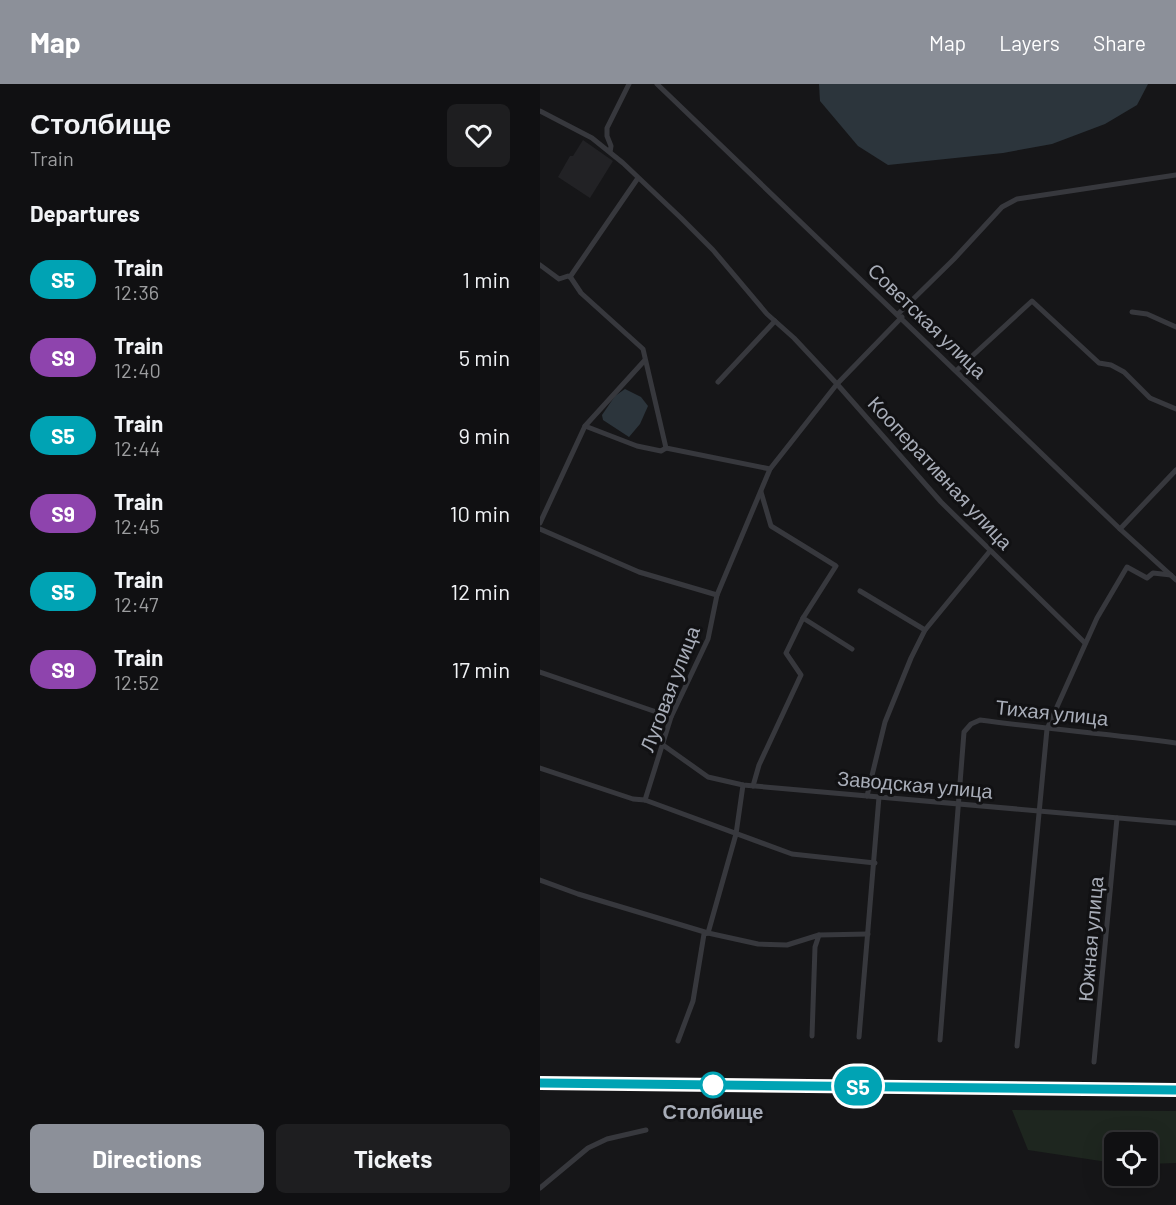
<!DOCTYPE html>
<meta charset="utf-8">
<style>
:root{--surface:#101012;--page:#1e1e20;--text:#f1f3f6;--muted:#9c9d9f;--line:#303032;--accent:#8c9099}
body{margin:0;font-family:Barlow,sans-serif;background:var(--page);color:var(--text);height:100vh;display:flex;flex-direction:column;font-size:22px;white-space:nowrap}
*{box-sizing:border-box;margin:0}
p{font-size:20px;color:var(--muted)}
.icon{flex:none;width:33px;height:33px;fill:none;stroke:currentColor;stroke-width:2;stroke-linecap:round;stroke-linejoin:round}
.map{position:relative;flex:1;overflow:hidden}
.details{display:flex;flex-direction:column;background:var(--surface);width:540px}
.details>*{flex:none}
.badge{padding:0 12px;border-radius:20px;font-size:21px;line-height:39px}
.tools{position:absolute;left:564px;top:1048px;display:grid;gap:12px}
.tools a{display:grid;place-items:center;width:54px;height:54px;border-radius:9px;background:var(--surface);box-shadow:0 6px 24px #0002,0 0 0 2px var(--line);font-size:30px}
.map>.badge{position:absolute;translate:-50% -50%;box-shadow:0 0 0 3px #fff}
h2{padding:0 30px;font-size:22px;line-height:54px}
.round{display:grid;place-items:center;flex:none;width:63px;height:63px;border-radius:9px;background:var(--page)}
.headline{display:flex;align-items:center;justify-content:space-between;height:102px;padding:0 30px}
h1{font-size:28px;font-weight:700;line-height:45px}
.cta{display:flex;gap:12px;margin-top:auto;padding:12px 30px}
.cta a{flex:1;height:69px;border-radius:9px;background:var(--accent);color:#fff;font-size:24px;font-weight:700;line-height:69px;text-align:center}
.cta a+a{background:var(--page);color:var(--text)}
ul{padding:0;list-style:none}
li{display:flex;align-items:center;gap:18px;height:78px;padding:0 30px}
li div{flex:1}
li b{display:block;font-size:22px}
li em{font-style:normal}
li .badge{min-width:66px;font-weight:700;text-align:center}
header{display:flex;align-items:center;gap:36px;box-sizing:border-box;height:84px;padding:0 30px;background:var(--accent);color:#fff}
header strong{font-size:28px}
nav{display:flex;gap:33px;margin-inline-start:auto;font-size:21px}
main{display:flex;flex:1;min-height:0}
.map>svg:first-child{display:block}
.built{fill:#222225}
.green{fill:#1e261f}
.water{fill:#2c353c}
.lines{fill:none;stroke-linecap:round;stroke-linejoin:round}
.minor{stroke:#37383d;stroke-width:5}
.rail{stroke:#4a4c52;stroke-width:1.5;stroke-dasharray:8 6;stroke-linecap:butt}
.line-casing{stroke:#fff;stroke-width:14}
.line{stroke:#00a3b4;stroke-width:9}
.stop-dot{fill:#fff;stroke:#00a3b4;stroke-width:3}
.labels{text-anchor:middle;stroke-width:6;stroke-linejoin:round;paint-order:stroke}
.street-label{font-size:20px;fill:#a8adb8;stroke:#111113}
.stop-label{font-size:20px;font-weight:bold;fill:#a8adb8;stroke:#111113}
</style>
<header>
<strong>Map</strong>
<nav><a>Map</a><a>Layers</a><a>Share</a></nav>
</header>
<main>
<section class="details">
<div class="headline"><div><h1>Столбище</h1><p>Train</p></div><a class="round"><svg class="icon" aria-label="heart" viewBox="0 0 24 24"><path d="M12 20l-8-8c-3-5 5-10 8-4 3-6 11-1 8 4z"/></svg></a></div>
<h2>Departures</h2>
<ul>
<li><span class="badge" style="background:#00a3b4;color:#fff">S5</span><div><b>Train</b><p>12:36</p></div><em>1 min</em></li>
<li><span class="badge" style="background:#8e44ad;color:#fff">S9</span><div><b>Train</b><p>12:40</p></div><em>5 min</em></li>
<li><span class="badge" style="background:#00a3b4;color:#fff">S5</span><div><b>Train</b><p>12:44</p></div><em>9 min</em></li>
<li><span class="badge" style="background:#8e44ad;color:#fff">S9</span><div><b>Train</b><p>12:45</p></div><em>10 min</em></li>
<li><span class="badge" style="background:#00a3b4;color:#fff">S5</span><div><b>Train</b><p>12:47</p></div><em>12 min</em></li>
<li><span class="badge" style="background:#8e44ad;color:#fff">S9</span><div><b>Train</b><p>12:52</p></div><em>17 min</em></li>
</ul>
<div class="cta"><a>Directions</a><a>Tickets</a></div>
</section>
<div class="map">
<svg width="636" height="1121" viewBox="0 0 636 1121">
<rect width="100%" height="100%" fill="#161618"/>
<!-- built -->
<polygon class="built" points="43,56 73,77 50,114 18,93 30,72 33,72"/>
<!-- green -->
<polygon class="green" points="472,1026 636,1027 636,1079 608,1080 608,1059 574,1059 574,1079 488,1066"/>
<!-- water -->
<g class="water">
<polygon points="279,0 608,0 597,21 565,40 512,60 463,69 348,81 318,62 280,17"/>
<polygon points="85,305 101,313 108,322 100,340 89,353 63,336 62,331 75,312"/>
</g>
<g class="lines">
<!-- minor -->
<g class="minor">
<polyline points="117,0 580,445 636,496"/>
<polyline points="0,27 52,54 83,79 141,134 173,166 227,230 254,254 297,300 401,418 545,559"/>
<polyline points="70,68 71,62 67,52 67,44 89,0"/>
<polyline points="0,181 19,195 28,192 31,194 41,209 103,265 126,364 230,385"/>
<polyline points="30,193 98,94"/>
<polyline points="592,228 607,230 636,243"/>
<polyline points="358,230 414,175 462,123 477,115 636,91"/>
<polyline points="417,286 492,217 559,279 571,281 584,288 610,314 636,325"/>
<polyline points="178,298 235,237"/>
<polyline points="45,342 97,362 121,367 126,364"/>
<polyline points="0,439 45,342 105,276"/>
<polyline points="0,445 99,488 177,511"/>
<polyline points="580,445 636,386"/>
<polyline points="320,507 385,546"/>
<polyline points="263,534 312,565"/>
<polyline points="0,588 131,633"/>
<polyline points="123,661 168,693 203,701 636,739"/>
<polyline points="0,684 93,715 105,716 252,770 335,779"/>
<polyline points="213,702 219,681 261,591 246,569 263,534 296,482 231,442 221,408"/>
<polyline points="327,712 345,638 371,574 385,546 450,467"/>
<polyline points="105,716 131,633 168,555 177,511 230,385 297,300 362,233"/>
<polyline points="0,796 38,810 168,849 218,860 247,861 279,851 275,863 272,952"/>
<polyline points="279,851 328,850"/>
<polyline points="319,953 339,713"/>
<path d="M400,956L424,648L431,640L440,636C505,645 571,650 636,659"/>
<polyline points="138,957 153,917 164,850 168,849 196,750 203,701"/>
<polyline points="477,962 507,645 557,534 587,483 607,494 613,489 631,491"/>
<polyline points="554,978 577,734"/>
<polyline points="0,1104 48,1064 67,1055 106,1046"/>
</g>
<!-- rail -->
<polyline class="rail" points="0,999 636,1006"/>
</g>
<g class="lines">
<defs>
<polyline id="line" points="0,999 636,1006"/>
</defs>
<!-- line casing -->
<use href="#line" class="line-casing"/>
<!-- line -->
<use href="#line" class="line"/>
</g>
<!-- markers -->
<circle class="stop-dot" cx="173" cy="1001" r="12"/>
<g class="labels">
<!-- street labels -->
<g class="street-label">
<text transform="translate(387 237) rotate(44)" y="7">Советская улица</text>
<text transform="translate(400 389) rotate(47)" y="7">Кооперативная улица</text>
<text transform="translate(130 605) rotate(-69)" y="7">Луговая улица</text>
<text transform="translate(512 629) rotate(6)" y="7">Тихая улица</text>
<text transform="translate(375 701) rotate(5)" y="7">Заводская улица</text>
<text transform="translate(551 855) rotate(-85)" y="7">Южная улица</text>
</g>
<!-- stop labels -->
<g class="stop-label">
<text x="173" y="1035">Столбище</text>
</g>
</g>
</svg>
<div class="tools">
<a><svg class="icon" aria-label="locate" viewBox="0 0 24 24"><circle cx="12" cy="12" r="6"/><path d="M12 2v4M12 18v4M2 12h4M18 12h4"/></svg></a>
</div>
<b class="badge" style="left:318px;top:1002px;background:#00a3b4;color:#fff">S5</b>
</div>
</main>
